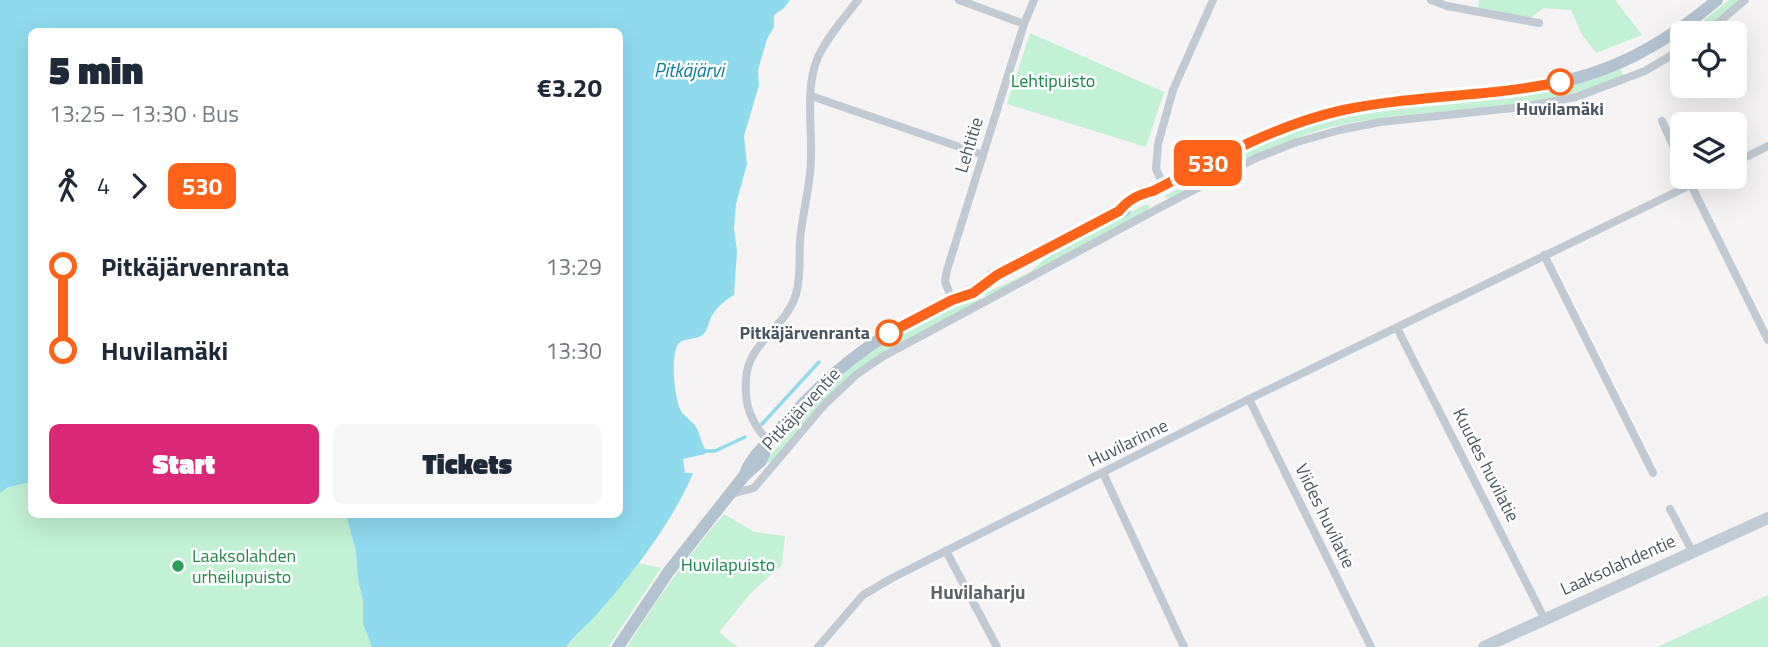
<!DOCTYPE html>
<meta charset="utf-8">
<style>
:root{--surface:#fff;--page:#f6f6f7;--text:#1f2937;--muted:#747a83;--accent:#db2777}
body{margin:0;font-family:"Titillium Web",sans-serif;background:var(--page);color:var(--text);height:100vh;display:flex;flex-direction:column;font-size:26px;white-space:nowrap}
*{box-sizing:border-box;margin:0}
p{font-size:23px;color:var(--muted)}
.icon{flex:none;width:38px;height:38px;fill:none;stroke:currentColor;stroke-width:2;stroke-linecap:round;stroke-linejoin:round}
.map{position:relative;flex:1;overflow:hidden}
.details{position:absolute;left:28px;top:28px;width:595px;height:490px;display:flex;flex-direction:column;background:var(--surface);border-radius:10px;box-shadow:0 7px 28px #0002}
.details>*{flex:none}
.badge{padding:0 14px;border-radius:10px;font-size:24px;line-height:46px}
.fabs{position:absolute;left:1670px;top:21px;display:grid;gap:14px}
.fabs a{display:grid;place-items:center;width:77px;height:77px;border-radius:10px;background:var(--surface);box-shadow:0 7px 28px #0002;font-size:35px}
.map>.badge{position:absolute;translate:-50% -50%;box-shadow:0 0 0 4px #fff}
.legs{display:flex;align-items:center;gap:10px;height:77px;padding:0 21px;font-size:23px}
.legs p{margin-inline-start:auto}
.head{display:flex;align-items:center;justify-content:space-between;height:119px;padding:0 21px}
h1{font-size:38px;font-weight:800;line-height:52px}
.button{display:flex;gap:14px;margin-top:auto;padding:14px 21px}
.button a{flex:1;height:80px;border-radius:10px;background:var(--accent);color:#fff;font-size:28px;font-weight:800;line-height:80px;text-align:center}
.button a+a{background:var(--page);color:var(--text)}
ul{padding:0 21px;list-style:none}
li{display:flex;align-items:center;gap:24px;height:84px;font-size:26px}
li i{display:grid;place-items:center;width:10px;height:100%;margin:0 9px;background:currentColor}
li i::after{content:'';width:18px;height:18px;margin:-9px;border:5px solid;border-radius:50%;background:var(--surface)}
li p{margin-inline-start:auto}
li:first-child i{background:linear-gradient(#0000 50%,currentColor 0)}
li:last-child i{background:linear-gradient(currentColor 50%,#0000 0)}
.map>svg:first-child{display:block}
.green{fill:#c3f1d5}
.water{fill:#90daee}
.lines{fill:none;stroke-linecap:round;stroke-linejoin:round}
.stream{stroke:#90daee;stroke-width:3.5}
.street{stroke:#c1cad2;stroke-width:8}
.secondary{stroke:#c1cbd6;stroke-width:12}
.primary{stroke:#b3c2d1;stroke-width:12}
.line-1-casing{stroke:#fff;stroke-width:16}
.line-1{stroke:#ff6319;stroke-width:10}
.stop-1-dot{fill:#fff;stroke:#ff6319;stroke-width:3.5}
.leisure-dot{fill:#2e9e5b;stroke:#fff;stroke-width:2.5}
.labels{text-anchor:middle;stroke-width:5;stroke-linejoin:round;paint-order:stroke}
.park-label{font-size:18px;fill:#17864f;stroke:#fff}
.stop-label{font-size:18px;font-weight:bold;fill:#4a5661;stroke:#fff}
.street-label{font-size:18px;fill:#4a5661;stroke:#fff}
.leisure-label{font-size:18px;fill:#27864d;stroke:#fff;text-anchor:start}
.water-label{font-size:19px;font-style:italic;fill:#0c7c9b;stroke:#fff}
.neighbourhood-label{font-size:19px;font-weight:bold;fill:#5f6368;stroke:#fff}
</style>
<div class="map">
<svg width="1768" height="647" viewBox="0 0 1768 647">
<rect width="100%" height="100%" fill="#f5f3f3"/>
<!-- green -->
<g class="green">
<polygon points="1479,0 1615,0 1642,35 1596,53 1581,33 1571,10 1544,8 1530,18 1478,8"/>
<polygon points="1729,0 1740,0 1700,33 1688,33"/>
<polygon points="1030,33 1164,92 1146,147 1007,104"/>
<path d="M1620,69L1624,76C1590,89 1557,99 1521,104C1461,112 1400,112 1340,125C1282,137 1223,173 1169,199L1164,197L1191,180L1272,140L1335,118L1380,109L1527,95L1592,80Z"/>
<polygon points="1146,204 1150,206 1147,211 986,298 984,294 1030,272 1048,256"/>
<path d="M977,295L982,301L906,341L816,410L770,464L766,461C796,424 825,387 863,358C897,332 939,313 977,295Z"/>
<polygon points="31,423 32,514 346,515 356,551 358,580 363,601 363,624 372,647 0,647 0,437"/>
<path d="M724,514L754,532L785,536L782,565L751,593L719,632L737,647H627C656,600 688,556 724,514Z"/>
<polygon points="639,563 661,568 608,647 566,647 600,611"/>
<polygon points="1768,595 1768,647 1658,647"/>
</g>
<!-- water -->
<path class="water" d="M0,0H790L784,8L774,15V27L767,39L758,70L759,85L744,136L747,164L736,204L734,228L737,252L734,295C724,301 717,307 711,317C709,322 708,328 705,332C699,342 681,336 677,346C671,359 674,398 681,411C685,417 692,421 696,427C701,435 700,443 707,451L705,454L683,459L685,473H693C674,520 633,573 599,612C589,624 576,634 566,647H372L363,624V601L358,580L356,551L346,515L620,514V32H32L31,482L8,487L0,493Z"/>
<g class="lines">
<!-- stream -->
<g class="stream">
<polyline points="762,424 819,362"/>
<polyline points="707,451 715,451 745,437"/>
</g>
<!-- street -->
<g class="street">
<polyline points="959,0 1024,24"/>
<polyline points="1431,0 1447,6 1539,23"/>
<polyline points="1706,33 1745,0"/>
<polyline points="811,96 983,155"/>
<polyline points="1662,121 1682,165"/>
<polyline points="1734,163 1768,146"/>
<polyline points="1687,177 1768,340"/>
<polyline points="1164,186 1156,169 1158,144 1173,90 1213,0"/>
<polyline points="1544,255 1653,473"/>
<polyline points="952,300 945,281 947,270 1024,24 1034,0"/>
<polyline points="1397,328 1544,618"/>
<polyline points="1249,399 1371,647"/>
<path d="M769,442C751,423 744,405 746,379C748,342 786,328 796,294C801,277 799,259 800,241C802,213 811,185 811,157C812,125 805,87 818,57C828,36 844,18 858,0"/>
<polyline points="1103,473 1184,647"/>
<polyline points="728,495 754,488 825,404 856,375 882,357 1161,207 1256,158 1297,142 1340,130 1380,122 1523,107 1576,97 1645,71 1682,49"/>
<polyline points="1670,509 1692,551"/>
<polyline points="946,551 997,647"/>
<polyline points="818,647 863,595 892,578 1249,399 1707,177"/>
</g>
<!-- secondary -->
<polyline class="secondary" points="1484,647 1768,518"/>
<!-- primary -->
<g class="primary">
<path d="M1119,211C1130,198 1140,197 1155,191C1167,185 1180,177 1192,171C1241,146 1290,121 1344,110C1425,93 1511,99 1590,74C1638,59 1679,32 1717,0"/>
<polyline points="991,276 1125,210"/>
<path d="M744,476C752,455 762,450 775,434C813,391 852,353 902,326C918,317 934,308 950,301C969,292 980,289 997,275"/>
<polyline points="618,647 669,571 744,476 761,461 767,446"/>
</g>
</g>
<g class="lines">
<defs>
<path id="line-1" d="M889,333L952,300L973,293L997,275L1119,211C1129,199 1138,195 1153,191C1214,160 1275,125 1343,110C1415,95 1488,97 1560,82"/>
</defs>
<!-- line-1 casing -->
<use href="#line-1" class="line-1-casing"/>
<!-- line-1 -->
<use href="#line-1" class="line-1"/>
</g>
<!-- markers -->
<g class="stop-1-dot">
<circle cx="1560" cy="82" r="12"/>
<circle cx="889" cy="333" r="12"/>
</g>
<circle class="leisure-dot" cx="178" cy="566" r="7"/>
<g class="labels">
<!-- park labels -->
<g class="park-label">
<text x="1053" y="87">Lehtipuisto</text>
<text x="728" y="571">Huvilapuisto</text>
</g>
<!-- stop labels -->
<g class="stop-label">
<text x="1560" y="115">Huvilamäki</text>
<text x="870" y="339" text-anchor="end">Pitkäjärvenranta</text>
</g>
<!-- street labels -->
<g class="street-label">
<text transform="translate(969 145) rotate(-73)" y="6">Lehtitie</text>
<text transform="translate(801 409) rotate(-47)" y="6">Pitkäjärventie</text>
<text transform="translate(1128 443) rotate(-26)" y="6">Huvilarinne</text>
<text transform="translate(1486 465) rotate(63)" y="6">Kuudes huvilatie</text>
<text transform="translate(1325 516) rotate(64)" y="6">Viides huvilatie</text>
<text transform="translate(1618 565) rotate(-24)" y="6">Laaksolahdentie</text>
</g>
<!-- leisure labels -->
<g class="leisure-label">
<text x="192" y="562">Laaksolahden<tspan x="192" dy="21">urheilupuisto</tspan></text>
</g>
<!-- water labels -->
<g class="water-label">
<text x="689" y="77">Pitkäjärvi</text>
</g>
<!-- neighbourhood labels -->
<g class="neighbourhood-label">
<text x="978" y="599">Huvilaharju</text>
</g>
</g>
</svg>
<div class="fabs">
<a><svg class="icon" aria-label="locate" viewBox="0 0 24 24"><circle cx="12" cy="12" r="6"/><path d="M12 2v4M12 18v4M2 12h4M18 12h4"/></svg></a>
<a><svg class="icon" aria-label="layers" viewBox="0 0 24 24"><path d="M12 4l9 5-9 5-9-5zM3 14l9 5 9-5"/></svg></a>
</div>
<b class="badge" style="left:1208px;top:163px;background:#ff6319;color:#fff">530</b>
<section class="details">
<div class="head"><div><h1>5 min</h1><p>13:25 – 13:30 · Bus</p></div><b>€3.20</b></div>
<div class="legs"><svg class="icon" aria-label="walk" viewBox="0 0 24 24"><circle cx="13" cy="4" r="2"/><path d="M13 8l-2 6 4 7M11 14l-3 7M7 12l3-4h3l4 4"/></svg>4<svg class="icon" aria-label="forward" viewBox="0 0 24 24"><path d="M9 5l7 7-7 7"/></svg><b class="badge" style="background:#ff6319;color:#fff">530</b></div>
<ul>
<li><i style="color:#ff6319"></i><b>Pitkäjärvenranta</b><p>13:29</p></li>
<li><i style="color:#ff6319"></i><b>Huvilamäki</b><p>13:30</p></li>
</ul>
<div class="button"><a>Start</a><a>Tickets</a></div>
</section>
</div>
